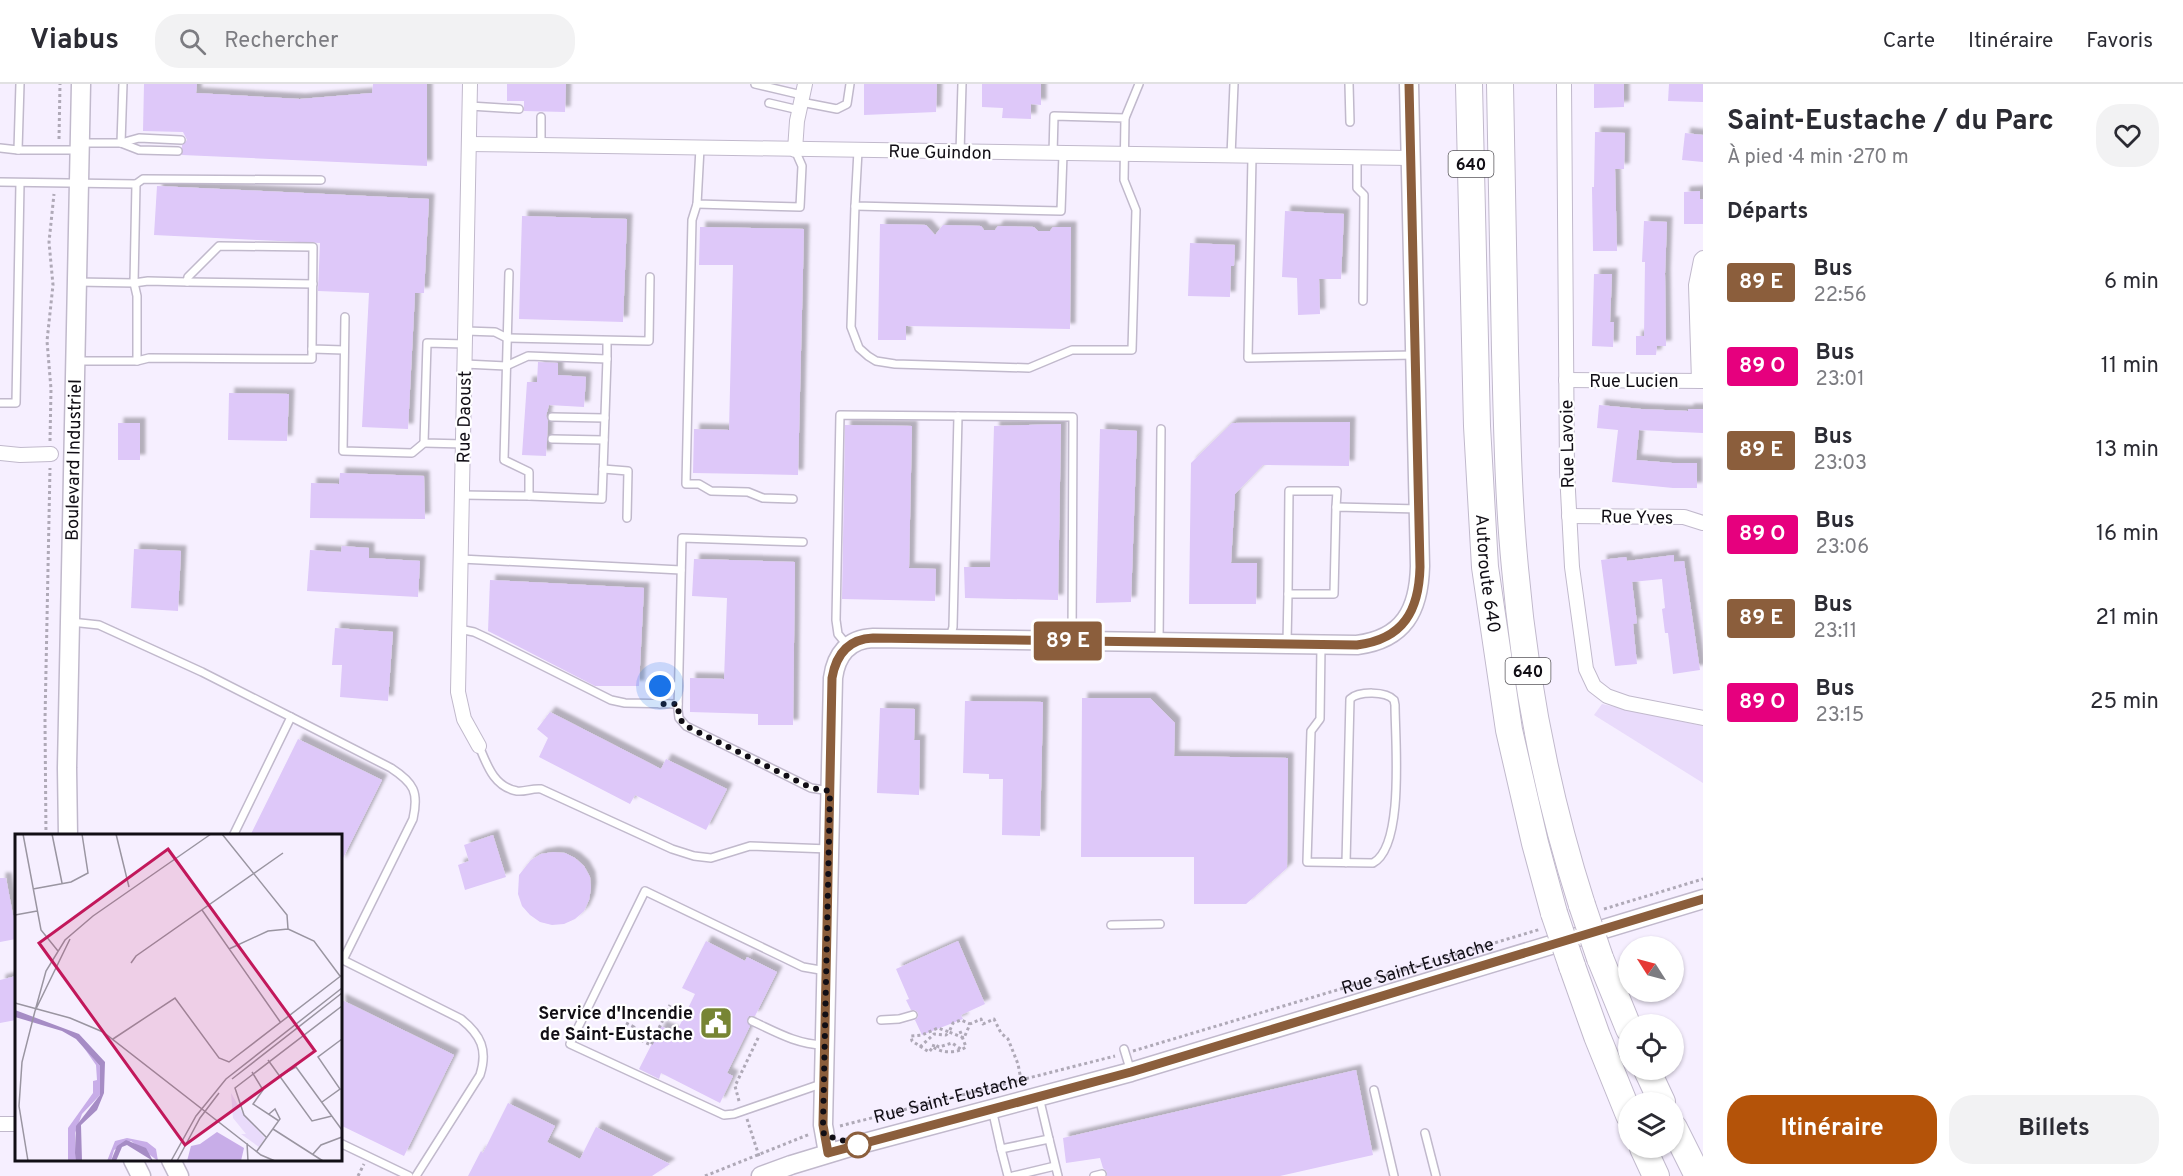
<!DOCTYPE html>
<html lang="fr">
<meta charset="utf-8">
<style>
:root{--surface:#fff;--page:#f2f2f3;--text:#2b2b33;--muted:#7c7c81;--line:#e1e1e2;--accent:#b45309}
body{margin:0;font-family:Overpass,sans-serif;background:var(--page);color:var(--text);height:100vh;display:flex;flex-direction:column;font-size:22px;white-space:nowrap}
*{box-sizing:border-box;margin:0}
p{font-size:20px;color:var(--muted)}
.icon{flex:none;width:33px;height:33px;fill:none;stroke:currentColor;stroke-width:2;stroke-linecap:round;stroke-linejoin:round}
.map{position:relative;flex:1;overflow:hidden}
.drawer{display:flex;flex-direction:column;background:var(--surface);width:480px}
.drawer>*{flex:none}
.badge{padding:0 12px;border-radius:4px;font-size:21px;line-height:39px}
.needle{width:39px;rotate:306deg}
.buttons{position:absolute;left:1618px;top:852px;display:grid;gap:12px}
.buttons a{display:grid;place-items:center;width:66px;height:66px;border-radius:50%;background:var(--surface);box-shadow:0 2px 4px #0004;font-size:30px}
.you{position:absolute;width:30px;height:30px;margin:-15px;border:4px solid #fff;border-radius:50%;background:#1a73e8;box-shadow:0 0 0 9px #1a73e833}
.map>.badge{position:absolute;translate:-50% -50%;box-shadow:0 0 0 3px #fff}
h2{padding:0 24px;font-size:22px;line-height:54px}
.round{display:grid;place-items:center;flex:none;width:63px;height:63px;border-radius:24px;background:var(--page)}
.head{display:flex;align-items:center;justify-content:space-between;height:102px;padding:0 24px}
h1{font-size:28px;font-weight:700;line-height:45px}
.action{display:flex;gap:12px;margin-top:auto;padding:12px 24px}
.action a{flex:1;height:69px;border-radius:24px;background:var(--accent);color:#fff;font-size:24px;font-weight:700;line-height:69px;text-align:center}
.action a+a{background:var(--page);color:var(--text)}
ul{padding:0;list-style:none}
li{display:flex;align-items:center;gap:18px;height:84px;padding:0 24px}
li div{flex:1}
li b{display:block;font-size:22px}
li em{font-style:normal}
li .badge{min-width:66px;font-weight:700;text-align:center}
header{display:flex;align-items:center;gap:36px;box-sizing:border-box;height:84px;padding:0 30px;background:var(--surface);border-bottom:2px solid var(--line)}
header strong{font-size:28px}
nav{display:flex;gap:33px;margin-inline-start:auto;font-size:21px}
.search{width:420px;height:54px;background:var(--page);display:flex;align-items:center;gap:15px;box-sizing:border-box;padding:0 21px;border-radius:24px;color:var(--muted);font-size:22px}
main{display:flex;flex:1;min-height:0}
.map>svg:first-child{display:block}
.green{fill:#e9dbfb}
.building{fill:#dec8f9;filter:url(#shadow)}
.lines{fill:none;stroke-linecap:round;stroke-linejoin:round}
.service-casing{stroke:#c1b9cc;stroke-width:10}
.minor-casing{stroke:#c1b9cc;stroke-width:16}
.tertiary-casing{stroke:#c1b9cc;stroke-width:21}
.motorway-casing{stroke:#c1b9cc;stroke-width:28}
.path{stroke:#afa9b7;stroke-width:3;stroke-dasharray:3 3;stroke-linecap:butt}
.service{stroke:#fff;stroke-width:7}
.minor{stroke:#fff;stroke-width:14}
.tertiary{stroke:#fff;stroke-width:18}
.motorway{stroke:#fff;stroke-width:26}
.motorway-bridge-casing{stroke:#c1b9cc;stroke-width:28;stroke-linecap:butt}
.motorway-bridge{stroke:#fff;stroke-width:26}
.line-casing{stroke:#fff;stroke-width:14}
.line{stroke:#8b5e3c;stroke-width:9}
.walk{stroke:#110e15;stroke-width:6;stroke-dasharray:0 10.8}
.stop-dot{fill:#fff;stroke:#8b5e3c;stroke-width:3}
.labels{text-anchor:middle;stroke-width:4.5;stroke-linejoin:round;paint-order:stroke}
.shield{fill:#fff;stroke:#58565b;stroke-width:1.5}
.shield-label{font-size:16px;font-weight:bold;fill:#110e15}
.street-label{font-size:18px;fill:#110e15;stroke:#fff}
.poi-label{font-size:18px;font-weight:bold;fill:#110e15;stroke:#fff;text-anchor:end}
.inset-road{fill:none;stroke:#9a95a1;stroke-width:1.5}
.view{fill:#c2185b;fill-opacity:0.15;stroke:#c2185b;stroke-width:3}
.inset-edge{fill:none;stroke:#110e15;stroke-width:3}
</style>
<header>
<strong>Viabus</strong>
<div class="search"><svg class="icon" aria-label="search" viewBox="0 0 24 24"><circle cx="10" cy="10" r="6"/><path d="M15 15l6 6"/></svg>Rechercher</div>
<nav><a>Carte</a><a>Itinéraire</a><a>Favoris</a></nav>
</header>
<main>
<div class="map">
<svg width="1703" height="1092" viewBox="0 0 1703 1092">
<defs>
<filter id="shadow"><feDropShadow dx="5.5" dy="-5.5" stdDeviation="1.5" flood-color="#0004"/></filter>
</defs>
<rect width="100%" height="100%" fill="#f6efff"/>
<!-- green -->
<polygon class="green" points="1602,620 1703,642 1703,699 1594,631"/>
<!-- building -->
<g class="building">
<polygon points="144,0 197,0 196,9 300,15 372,9 373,0 427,0 427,82 182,71 182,61 187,56 183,48 143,47"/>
<polygon points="507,0 566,0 565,28 524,27 524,17 507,17"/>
<polygon points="864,0 937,0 936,28 864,31"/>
<polygon points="982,0 1041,0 1041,21 1031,20 1031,35 1002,34 1003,24 982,23"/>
<polygon points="1594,0 1624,0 1624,23 1594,24"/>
<polygon points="1669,0 1703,0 1703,18 1668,17"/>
<polygon points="1595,48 1625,49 1624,85 1615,85 1617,167 1593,167 1592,103 1594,103"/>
<polygon points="1685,49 1703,51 1703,78 1682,76"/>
<polygon points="157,102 429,115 424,209 415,209 408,345 362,343 369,209 318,207 320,159 154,151"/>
<polygon points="1700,107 1700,115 1703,115 1703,140 1684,140 1684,108"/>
<polygon points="1285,127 1344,130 1341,195 1319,195 1320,230 1298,231 1297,194 1282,193"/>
<polygon points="522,132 627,135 623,238 519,235"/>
<polygon points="1644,137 1667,138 1665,190 1666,262 1657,262 1656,271 1636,271 1636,252 1644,252 1645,178 1642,178"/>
<polygon points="880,140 926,141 935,151 943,141 981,142 984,146 995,146 998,142 1034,143 1038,147 1050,147 1053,143 1071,143 1070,245 906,242 906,256 878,256"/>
<polygon points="700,143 804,145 798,391 693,389 694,345 729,346 733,181 699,181"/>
<polygon points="1190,159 1235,161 1234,182 1231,182 1230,213 1188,212"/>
<polygon points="1594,190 1612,190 1610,238 1614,238 1613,263 1592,262"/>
<polygon points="538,278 558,279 558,291 586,293 584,323 549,321 546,332 548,337 546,372 522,371 527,298 537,298"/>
<polygon points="229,309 289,310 287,357 228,356"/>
<polygon points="1599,321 1641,325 1688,327 1688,325 1703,325 1703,349 1639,346 1636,376 1672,379 1697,379 1697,404 1673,404 1612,398 1618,346 1597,344"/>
<polygon points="1350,338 1349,382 1263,381 1235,410 1231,479 1257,479 1256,520 1189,520 1191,379 1232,339"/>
<rect x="118" y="339" width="22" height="37"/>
<polygon points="1061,340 1058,516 965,514 964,483 990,483 994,342"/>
<polygon points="845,341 912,342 909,484 936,485 935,517 842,515"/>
<polygon points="1100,345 1137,347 1131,518 1096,519"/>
<polygon points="340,389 424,392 425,435 310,434 311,399 339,400"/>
<polygon points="342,462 369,464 369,474 420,477 418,513 307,507 310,466 341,468"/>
<polygon points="134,465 181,467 178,527 131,524"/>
<polygon points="1674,471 1674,478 1684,477 1700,586 1673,590 1668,549 1665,549 1662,525 1665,524 1662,495 1632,498 1637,539 1633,540 1637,580 1615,582 1601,476 1626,473 1627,477"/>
<polygon points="694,475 795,478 793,641 758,641 758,630 690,628 690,594 724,595 727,514 692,512"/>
<polygon points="490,496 644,504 639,602 595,602 488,547"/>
<polygon points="335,544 393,548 388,617 340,613 342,581 332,581"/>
<polygon points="1082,614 1150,614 1175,639 1174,672 1288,674 1287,784 1246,820 1194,820 1194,773 1081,773"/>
<polygon points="965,617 1043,618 1040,752 1002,751 1003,695 989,695 989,690 963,689"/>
<polygon points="880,624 915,625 914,656 920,656 919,711 877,709"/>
<polygon points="550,628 661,685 666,675 727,705 706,746 635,711 630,720 539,673 548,654 537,645"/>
<polygon points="298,655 382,696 340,780 340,752 250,752"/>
<polygon points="493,751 506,793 465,806 458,781 469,777 464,761"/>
<polygon points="553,768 565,769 575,774 584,782 590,793 591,804 589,816 584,827 575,835 564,840 552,841 540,838 530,831 522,822 518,810 519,791 531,776 541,770"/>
<polygon points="0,794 6,794 16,847 16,855 0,858"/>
<polygon points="706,857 745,877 747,873 777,888 755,932 749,932 747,935 750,942 727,989 733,992 720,1019 661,989 659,995 639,985 661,942 676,949 695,910 682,904"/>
<polygon points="958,857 985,920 961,931 963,935 922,951 915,936 918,933 918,929 915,926 911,926 906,916 909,915 896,885"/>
<polygon points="16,892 16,936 0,939 0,896"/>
<polygon points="340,915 454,971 404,1072 340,1041"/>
<polygon points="1356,986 1373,1071 1280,1092 1107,1092 1107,1088 1103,1084 1100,1074 1066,1079 1063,1054"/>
<polygon points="508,1019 555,1042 547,1058 580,1075 596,1043 670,1080 652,1092 468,1092 481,1067 483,1069"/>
</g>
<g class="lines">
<defs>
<g id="service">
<polyline points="20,0 18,66 78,66"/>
<polyline points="755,0 802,11"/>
<polyline points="1349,0 1350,38"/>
<polyline points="801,18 837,25 847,20 850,0"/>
<polyline points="769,19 799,26"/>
<polyline points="470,22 519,25"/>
<polyline points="541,33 541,61"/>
<polyline points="1125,34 1139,0"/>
<polyline points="80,59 121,59 123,0"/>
<polyline points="121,59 139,54 181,56"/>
<polyline points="121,59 139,66 178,67"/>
<polyline points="0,64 18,66"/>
<polyline points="700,64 697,120 800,123 802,82 795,66"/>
<polyline points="858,67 855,122 1061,127 1063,70"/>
<polyline points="960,69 962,0"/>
<polyline points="1231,72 1234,0"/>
<polyline points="1252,73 1248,274 1415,271"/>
<polyline points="1357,74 1357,104 1364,111 1363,217"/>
<polyline points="0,98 136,100 143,95 321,96"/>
<polyline points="697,120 692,136 686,400 699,400 711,407 748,408 763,414 793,415"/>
<polyline points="855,122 851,243 859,264 868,272 876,277 895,280 1029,284 1072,266 1132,266 1136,126 1124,96 1125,34 1054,32 1053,70"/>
<polyline points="77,198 134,199 136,100"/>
<polyline points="187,198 313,200"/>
<polyline points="345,233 343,367 412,369 424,359"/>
<polyline points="466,247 495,248 507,254 649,257 650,193"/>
<polyline points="76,277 137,277 137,212 134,199 148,197 187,198 188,193 219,162 313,163 312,265 344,266"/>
<polyline points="137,277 149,274 312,275 312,265"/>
<polyline points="465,280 506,282 528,272 607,275 607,257"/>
<polyline points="0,319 16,319 20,99"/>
<polyline points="552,333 605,334"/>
<polyline points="552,355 604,356"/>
<polyline points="464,360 424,359 427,259 465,260"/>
<polyline points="603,385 628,387 627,434"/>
<polyline points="462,411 529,412 529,388 504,376 509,189"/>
<polyline points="529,412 602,415 607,275"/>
<polyline points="803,458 682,454 678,626 679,634 686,642 799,698 811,704 830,707"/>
<polyline points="461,475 681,486"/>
<polyline points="1288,510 1289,407 1337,407 1336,423"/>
<polyline points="71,538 99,541 202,588 291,633 233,752"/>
<polyline points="459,545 474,548 487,554 611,616 625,619 678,620"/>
<polyline points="950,553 953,543 958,332"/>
<polyline points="1159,558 1161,345"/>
<polyline points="1287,558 1288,510 1334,510 1336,423 1419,425"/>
<polyline points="847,561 838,550 836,536 840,331 1073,333 1072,557"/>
<path d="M1321,562L1320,635L1311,647L1307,778L1373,779C1405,762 1395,655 1395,621L1394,616C1386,607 1359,607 1350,615L1346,779"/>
<polyline points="660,620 660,602 678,602"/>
<path d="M291,633L391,684C414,699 419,708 413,735L343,876L461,935C481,951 488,966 480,991L416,1092"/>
<path d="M479,662C487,681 494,703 517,707C525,708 532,704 541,705L672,765L694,772L711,774L750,762L829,765"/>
<polyline points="1111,841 1160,840"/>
<polyline points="881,936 899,935 913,931"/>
<path d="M752,937C776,948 796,960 823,961"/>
<polyline points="1124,965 1131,988"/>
<polyline points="821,1000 734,1030 724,1031 570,960 645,807 803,883 826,887"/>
<polyline points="1374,1006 1394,1092"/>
<polyline points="992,1025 1001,1065 1049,1055 1039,1013"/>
<polyline points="1425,1049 1436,1092"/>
<polyline points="1049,1055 1058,1092"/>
<polyline points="340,1059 409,1092"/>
<polyline points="1001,1065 1008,1092"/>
<polyline points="1013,1092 1055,1082"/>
<polyline points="1094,1092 1102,1090"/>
</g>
<g id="minor">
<polyline points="470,0 458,608 464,635 479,662"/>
<polyline points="1564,0 1567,388 1572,483 1586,585 1594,602 1607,612 1627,619 1703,634"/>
<polyline points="469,60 1410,74"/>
<polyline points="795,66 797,37 805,0"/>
<polyline points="1566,296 1703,297"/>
<polyline points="1699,297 1696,201 1701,176 1703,174"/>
<polyline points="0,369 20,371 51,370"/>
<polyline points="1569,432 1684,433 1703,439"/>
<polyline points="0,1040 16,1040"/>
</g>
<g id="tertiary">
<path id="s3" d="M68,752L67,684L81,0"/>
<path d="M828,1069L823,1041L833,594C836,571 848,555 873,554L1357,561C1404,555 1419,526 1420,482L1409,0"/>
<polyline points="133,1076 141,1092"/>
<polyline points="171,1076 179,1092"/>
<polyline points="761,1092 791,1081 857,1061 1131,988 1703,815"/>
</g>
<g id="motorway">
<path id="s4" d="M1469,0L1477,342L1485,483L1509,646L1535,759L1554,829"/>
<path d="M1500,0C1502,89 1504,178 1505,267C1507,339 1508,412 1515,484C1525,598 1547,712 1582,821"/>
<polyline points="1600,874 1629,945"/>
<polyline points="1572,882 1597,952 1629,1031"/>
<polyline points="1647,986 1662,1018"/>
<polyline points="1674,1044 1698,1092"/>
<polyline points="1643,1064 1656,1092"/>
</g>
</defs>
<!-- service casing -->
<use href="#service" class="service-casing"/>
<!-- minor casing -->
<use href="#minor" class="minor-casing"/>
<!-- tertiary casing -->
<use href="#tertiary" class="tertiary-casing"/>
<!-- motorway casing -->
<use href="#motorway" class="motorway-casing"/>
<!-- path -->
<g class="path">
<polyline points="59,55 60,0"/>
<polyline points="50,357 51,305 47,257 53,201 49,158 54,110"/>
<polyline points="46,752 45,636 50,384"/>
<polyline points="1604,825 1703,795"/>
<polyline points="626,939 634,943 630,951 651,961 670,921"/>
<path d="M960,947L966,963C956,970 942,969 933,963L929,968L912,957L911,952L922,951L938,944L949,948L953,939L961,936L970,940"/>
<polyline points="920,963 934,950 946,951 949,948 964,954 970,940 981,935 983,940 994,935 1001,949 1008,955 1018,980 1022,1001"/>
<polyline points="933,963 934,960 939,963 952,959 962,966"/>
<path id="s1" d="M1133,967L1541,845"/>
<polyline points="739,1017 735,1002 759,952"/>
<polyline points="747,1035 760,1075"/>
<path id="s2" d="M840,1042L1115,972"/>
<polyline points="358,1092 364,1080"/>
<polyline points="705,1092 810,1050"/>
</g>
<!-- service -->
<use href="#service" class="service"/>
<!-- minor -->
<use href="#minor" class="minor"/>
<!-- tertiary -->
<use href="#tertiary" class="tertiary"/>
<!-- motorway -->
<use href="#motorway" class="motorway"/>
<defs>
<g id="motorway-bridge">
<polyline points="1582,821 1600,874"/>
<polyline points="1554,829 1572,882"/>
</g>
</defs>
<!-- motorway-bridge casing -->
<use href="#motorway-bridge" class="motorway-bridge-casing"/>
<!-- motorway-bridge -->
<use href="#motorway-bridge" class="motorway-bridge"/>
</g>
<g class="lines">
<defs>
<path id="line" d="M1409,0L1420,483C1419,526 1404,555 1357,561L873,554C848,555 836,571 832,594L823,1041L828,1069L1131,988L1703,815"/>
</defs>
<!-- line casing -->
<use href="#line" class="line-casing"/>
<!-- line -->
<use href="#line" class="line"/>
<!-- walk -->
<polyline class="walk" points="660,602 660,620 678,620 679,634 686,642 799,698 812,704 830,707 823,1041 824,1051 858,1061"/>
</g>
<!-- icons -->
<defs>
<symbol id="civic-square" viewBox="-11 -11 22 22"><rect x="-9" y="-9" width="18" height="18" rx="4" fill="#778534" stroke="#fff"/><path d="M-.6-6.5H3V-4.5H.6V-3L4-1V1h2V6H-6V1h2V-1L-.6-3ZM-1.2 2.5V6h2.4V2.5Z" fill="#fff"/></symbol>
</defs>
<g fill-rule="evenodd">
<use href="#civic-square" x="697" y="920" width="38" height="38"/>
</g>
<!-- markers -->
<circle class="stop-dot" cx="858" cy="1061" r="12"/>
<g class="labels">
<!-- shield labels -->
<g class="shield">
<rect x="1448.5" y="67" width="45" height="26" rx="4.5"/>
<rect x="1505.5" y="574" width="45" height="26" rx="4.5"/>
</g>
<g class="shield-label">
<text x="1471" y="86">640</text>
<text x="1528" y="593">640</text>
</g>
<!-- street labels -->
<g class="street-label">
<text transform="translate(940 68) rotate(1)" y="6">Rue Guindon</text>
<text x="1634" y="303">Rue Lucien</text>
<text transform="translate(464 333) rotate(-89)" y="6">Rue Daoust</text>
<text transform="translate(1567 360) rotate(-91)" y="6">Rue Lavoie</text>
<text dy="6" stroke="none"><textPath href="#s3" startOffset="376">Boulevard Industriel</textPath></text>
<text transform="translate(1637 433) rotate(1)" y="6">Rue Yves</text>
<text dy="6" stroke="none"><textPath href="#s4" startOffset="490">Autoroute 640</textPath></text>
<text dy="6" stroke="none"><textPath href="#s1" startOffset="297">Rue Saint-Eustache</textPath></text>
<text dy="6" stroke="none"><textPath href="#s2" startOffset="114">Rue Saint-Eustache</textPath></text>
</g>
<!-- poi labels -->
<g class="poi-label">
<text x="693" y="935">Service d'Incendie<tspan x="693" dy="21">de Saint-Eustache</tspan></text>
</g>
</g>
<!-- overview -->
<g transform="translate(15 750)">
<rect width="327" height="327" fill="#f6efff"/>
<path d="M216,259L227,278L250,304L244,313L226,300H231L218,284Z" fill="#e9dbfb"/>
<path d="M67,211L85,232V261L67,280L60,299L61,327H53V294L78,259V247L82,246L81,231ZM202,298L229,314L226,327H172L176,312L185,310ZM112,304L132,308L141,315L143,327L116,307L99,316L96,327H92L100,307Z" fill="#c8ade8"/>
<path d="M0,176L64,200L90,228L89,259L82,276L66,291L67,327H61L60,319L61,292L85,261V232L61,205L47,197L0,183ZM111,306L131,314L138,327L112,311L107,313L101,327H96L102,312Z" fill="#a68cc5"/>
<path class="inset-road" d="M8,0L26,96L43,117M37,0L47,49M101,0L114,53M207,0L272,81L273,95L299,107L325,142M18,55L56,48L73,39L67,0M187,76L266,189M0,81L22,77M214,115L253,97L273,95M116,129L121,122L268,19M0,169L55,184L88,198L246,321L260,327M20,177L31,137L50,106L78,82L196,0M98,205L160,164L204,224L214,228L327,141M253,226L297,287L317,282M237,238L248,256L238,270L264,287M264,242L281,233L327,296M217,245L327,159M307,268L325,255L303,223L327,205M258,295L308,327M252,304L229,281L220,254L327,172M232,309L233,327M242,317L265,285L260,275L254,280M298,320L306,311L327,303M13,327L4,272L7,228L20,177L55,105M156,327L181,282L211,245L327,154M162,327L185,284L204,259"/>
<path class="view" d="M153,15L300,217L170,311L24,109Z"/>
<rect width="327" height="327" class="inset-edge"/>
</g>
</svg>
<div class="buttons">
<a><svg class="needle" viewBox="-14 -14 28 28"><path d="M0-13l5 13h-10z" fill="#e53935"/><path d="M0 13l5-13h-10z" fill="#7c7c81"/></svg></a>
<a><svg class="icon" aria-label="locate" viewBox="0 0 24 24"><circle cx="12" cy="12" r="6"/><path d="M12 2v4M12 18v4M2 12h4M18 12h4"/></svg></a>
<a><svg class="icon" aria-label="layers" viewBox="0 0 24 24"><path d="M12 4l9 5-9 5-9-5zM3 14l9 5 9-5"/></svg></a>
</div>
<div class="you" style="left:660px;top:602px"></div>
<b class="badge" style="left:1068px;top:557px;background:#8b5e3c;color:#fff">89 E</b>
</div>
<section class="drawer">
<div class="head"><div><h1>Saint-Eustache / du Parc</h1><p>À pied · 4 min · 270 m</p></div><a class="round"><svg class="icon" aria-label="heart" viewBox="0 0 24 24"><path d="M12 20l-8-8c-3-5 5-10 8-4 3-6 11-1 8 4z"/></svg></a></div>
<h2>Départs</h2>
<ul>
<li><span class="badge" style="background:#8b5e3c;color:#fff">89 E</span><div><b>Bus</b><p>22:56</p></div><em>6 min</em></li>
<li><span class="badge" style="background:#e6007e;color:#fff">89 O</span><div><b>Bus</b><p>23:01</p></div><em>11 min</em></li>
<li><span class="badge" style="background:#8b5e3c;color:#fff">89 E</span><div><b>Bus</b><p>23:03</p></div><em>13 min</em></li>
<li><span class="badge" style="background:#e6007e;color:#fff">89 O</span><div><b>Bus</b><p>23:06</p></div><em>16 min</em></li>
<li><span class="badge" style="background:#8b5e3c;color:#fff">89 E</span><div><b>Bus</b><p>23:11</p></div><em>21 min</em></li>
<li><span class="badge" style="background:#e6007e;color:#fff">89 O</span><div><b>Bus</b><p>23:15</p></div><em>25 min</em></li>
</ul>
<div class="action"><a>Itinéraire</a><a>Billets</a></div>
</section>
</main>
